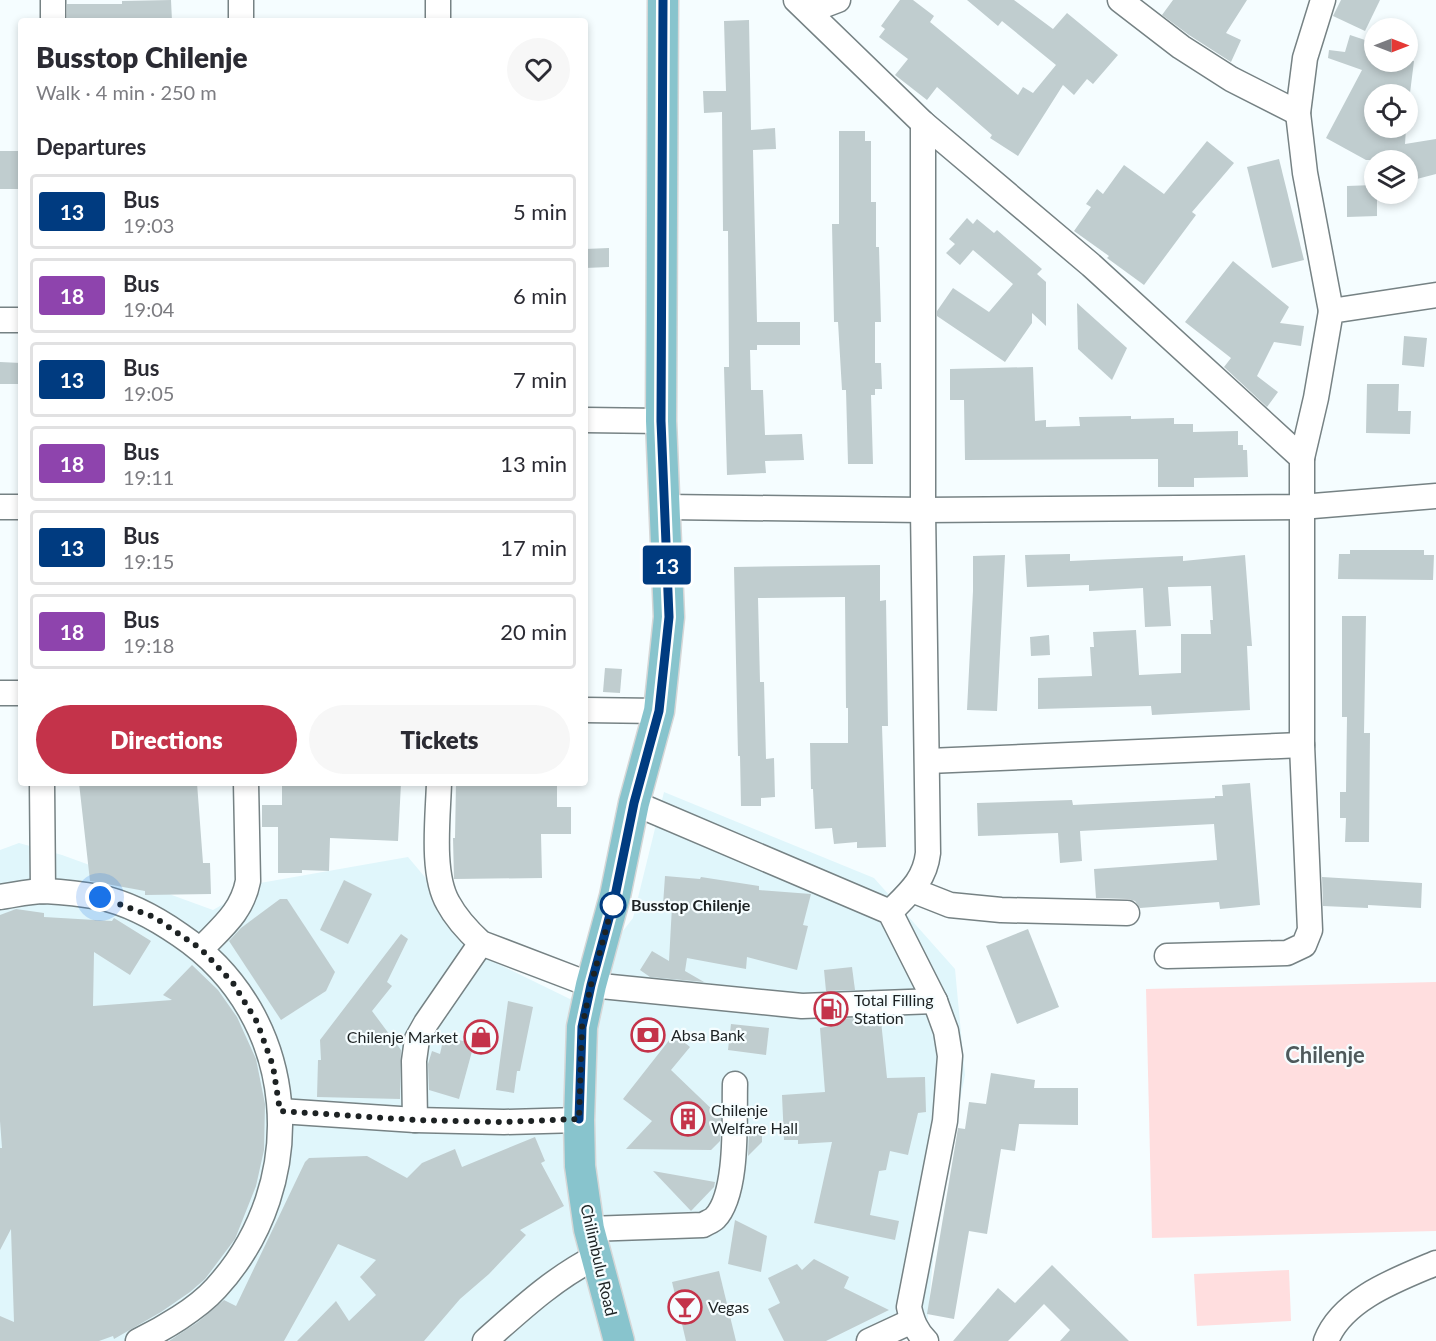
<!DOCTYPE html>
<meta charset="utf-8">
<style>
:root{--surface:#fff;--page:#f7f7f7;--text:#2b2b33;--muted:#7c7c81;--line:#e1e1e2;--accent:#c4334a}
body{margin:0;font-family:Lato,sans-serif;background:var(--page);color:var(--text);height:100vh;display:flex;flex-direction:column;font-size:22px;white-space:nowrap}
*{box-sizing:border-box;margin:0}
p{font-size:20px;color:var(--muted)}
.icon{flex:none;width:33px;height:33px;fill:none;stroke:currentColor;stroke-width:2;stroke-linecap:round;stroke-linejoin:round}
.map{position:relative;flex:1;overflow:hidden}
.drawer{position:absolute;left:18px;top:18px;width:570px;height:768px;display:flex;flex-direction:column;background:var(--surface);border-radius:6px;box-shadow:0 3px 9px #0003}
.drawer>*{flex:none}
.badge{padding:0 12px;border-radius:4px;font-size:21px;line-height:39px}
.needle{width:39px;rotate:90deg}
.tools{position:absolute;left:1364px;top:18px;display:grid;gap:12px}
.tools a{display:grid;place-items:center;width:54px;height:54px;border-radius:50%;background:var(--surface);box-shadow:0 3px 9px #0003;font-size:30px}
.you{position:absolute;width:30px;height:30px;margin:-15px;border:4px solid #fff;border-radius:50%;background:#1a73e8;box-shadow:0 0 0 9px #1a73e833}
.map>.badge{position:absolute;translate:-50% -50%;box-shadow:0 0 0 3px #fff}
h2{padding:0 18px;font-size:22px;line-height:54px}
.round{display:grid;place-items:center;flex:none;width:63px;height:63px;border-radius:32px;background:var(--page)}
.overview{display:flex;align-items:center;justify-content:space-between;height:102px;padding:0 18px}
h1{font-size:28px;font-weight:800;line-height:45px}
.cta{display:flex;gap:12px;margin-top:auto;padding:12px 18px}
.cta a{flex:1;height:69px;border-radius:36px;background:var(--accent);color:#fff;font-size:24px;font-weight:800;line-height:69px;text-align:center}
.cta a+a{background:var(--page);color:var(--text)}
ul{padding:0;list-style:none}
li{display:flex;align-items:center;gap:18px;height:75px;margin:0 12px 9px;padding:0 6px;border:3px solid var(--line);border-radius:6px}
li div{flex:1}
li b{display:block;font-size:22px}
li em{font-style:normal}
li .badge{min-width:66px;font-weight:700;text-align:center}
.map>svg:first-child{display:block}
.built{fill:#e0f6fb}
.green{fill:#ffdedf}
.building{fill:#c0cdcf}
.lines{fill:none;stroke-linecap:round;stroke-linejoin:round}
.minor-casing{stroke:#768284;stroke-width:27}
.major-casing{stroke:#d6d7d7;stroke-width:33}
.minor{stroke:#fff;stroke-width:24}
.major{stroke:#88c4cd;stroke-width:30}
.line-casing{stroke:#fff;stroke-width:14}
.line{stroke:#003b80;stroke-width:9}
.walk{stroke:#1d2223;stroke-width:6;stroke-dasharray:0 10.8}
.stop-dot{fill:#fff;stroke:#003b80;stroke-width:3}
.labels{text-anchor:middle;stroke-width:4.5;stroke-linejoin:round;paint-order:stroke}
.stop-label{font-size:16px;font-weight:bold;fill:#1d2223;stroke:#f5fdff;text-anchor:start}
.poi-label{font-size:16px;fill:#1d2223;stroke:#f5fdff;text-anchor:start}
.street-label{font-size:16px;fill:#1d2223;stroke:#f5fdff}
.district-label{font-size:22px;font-weight:bold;fill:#4e595b;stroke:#f5fdff}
</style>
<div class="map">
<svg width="1436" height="1341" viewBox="0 0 1436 1341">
<rect width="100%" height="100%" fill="#f5fdff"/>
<!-- built -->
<polygon class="built" points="664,792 874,878 955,969 965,1075 937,1215 927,1326 902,1341 0,1341 0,850 19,843 62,855 213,910 260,883 408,857 498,964 570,999 633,918"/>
<!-- green -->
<g class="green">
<polygon points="1436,982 1436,1231 1152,1238 1146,989"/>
<polygon points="1289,1270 1291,1321 1197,1326 1194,1274"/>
</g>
<!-- building -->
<g class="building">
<polygon points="171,0 172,21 67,21 67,4 122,4 122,1"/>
<polygon points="900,0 913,0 934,16 930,22 1018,95 1023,87 1033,93 1056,65 1002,21 998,26 967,0 1014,0 1053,29 1067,13 1118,55 1093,84 1087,79 1074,95 1063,85 1018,156 990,138 992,135 937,87 927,100 895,75 908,59 879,37 885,29 881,26"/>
<polygon points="1173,0 1247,0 1226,33 1241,40 1231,62 1189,35 1162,15"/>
<polygon points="1341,0 1380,0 1365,31 1333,16"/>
<polygon points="749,20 751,130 775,128 776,149 753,150 757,322 800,322 800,345 757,345 757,350 750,350 751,390 763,390 765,435 802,434 804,460 765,461 766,473 727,475 724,367 729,367 728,231 723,231 722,112 704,113 703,91 726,91 724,21"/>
<polygon points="1350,35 1374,43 1374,62 1414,61 1407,117 1407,94 1374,94 1374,128 1406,128 1405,144 1436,139 1436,174 1413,180 1409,160 1366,160 1326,138 1362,70 1328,58 1329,50 1345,52"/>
<polygon points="839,131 865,131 865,141 871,141 871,202 876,202 876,247 879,247 881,322 875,322 875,363 881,363 882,389 875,389 875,395 871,395 873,464 848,464 846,390 842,390 838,322 834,322 832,224 839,224"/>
<polygon points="1207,141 1234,163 1192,212 1196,215 1144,285 1107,258 1109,256 1074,231 1091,207 1086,204 1097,189 1103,194 1124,165 1164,194"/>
<rect x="0" y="151" width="18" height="38"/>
<polygon points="1279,159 1304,260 1272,268 1247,167"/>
<polygon points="1374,185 1374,194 1377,194 1377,216 1347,217 1347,186"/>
<polygon points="967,218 973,224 977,219 994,233 997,230 1042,269 1037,274 1046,282 1046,326 1032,313 1032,323 1005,362 937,316 937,311 953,288 989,312 1013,284 973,250 960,265 946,253 955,244 949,239"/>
<polygon points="609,248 609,267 585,268 585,249"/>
<polygon points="1233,261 1289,307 1280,323 1304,326 1301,346 1274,342 1257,376 1278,392 1267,407 1224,367 1231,358 1185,322"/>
<polygon points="1077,303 1127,348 1112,380 1078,349"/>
<polygon points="1404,336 1427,338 1424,367 1402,365"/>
<polygon points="0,362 21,363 21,384 0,384"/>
<polygon points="1033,367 1035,421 1046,420 1046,427 1080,426 1079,417 1131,416 1131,419 1174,418 1174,424 1193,424 1193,432 1238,431 1238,445 1243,445 1243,450 1247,450 1248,477 1194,478 1194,487 1158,487 1158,459 965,460 964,400 950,400 950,369"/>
<polygon points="1367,384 1399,384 1398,411 1411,411 1410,434 1366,433"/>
<polygon points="1350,550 1424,550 1424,555 1434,555 1433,580 1338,579 1339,554 1350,554"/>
<polygon points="1070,554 1070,561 1183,556 1183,561 1245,555 1252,646 1247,646 1250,710 1152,715 1151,706 1038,709 1038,678 1092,676 1090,647 1094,647 1093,632 1136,630 1139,675 1181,673 1181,634 1211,634 1210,620 1213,620 1211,586 1168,587 1171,626 1145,627 1143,588 1089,591 1089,585 1027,587 1025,555"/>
<polygon points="1005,555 997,711 967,710 973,591 973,556"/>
<polygon points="880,565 880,601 886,600 888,726 882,726 886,847 857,848 857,842 834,844 832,828 815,829 813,789 811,789 810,743 848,743 848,708 846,708 845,597 758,598 760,682 764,682 766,759 774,758 775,797 761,798 761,806 741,806 740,756 738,756 734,567"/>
<polygon points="1342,616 1366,616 1364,733 1370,733 1369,842 1345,842 1346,818 1340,818 1340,792 1346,792 1347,717 1342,717"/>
<polygon points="1049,635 1050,655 1031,656 1030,637"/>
<polygon points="605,668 622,669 620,693 603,692"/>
<polygon points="79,783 197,783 203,863 210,863 211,894 145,895 145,891 90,881"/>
<polygon points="282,783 401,783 398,841 330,838 329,871 302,870 302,873 278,873 278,827 262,827 262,805 282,805"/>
<polygon points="456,783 557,783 557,807 571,807 571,834 541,834 542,878 454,879 453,838 455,838"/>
<polygon points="1250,783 1260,905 1220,909 1219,902 1140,908 1135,901 1128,899 1096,898 1094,869 1217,860 1214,824 1080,831 1082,861 1060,863 1058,833 978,836 977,803 1072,800 1073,805 1215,798 1215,796 1223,796 1222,785"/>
<polygon points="665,876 700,879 701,877 759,886 759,890 811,894 803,925 808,926 797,970 747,957 746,969 687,958 685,971 704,982 650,977 640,970 652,951 669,961 672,906 663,905"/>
<polygon points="1322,877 1422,883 1421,908 1368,905 1368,908 1323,906"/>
<polygon points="344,880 372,894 348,944 320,930"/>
<polygon points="280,899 287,899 335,972 326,991 281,1020 229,941 241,928"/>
<polygon points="16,909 44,913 44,917 112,921 114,918 151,941 130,975 94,952 93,1006 172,1000 163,995 192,965 218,990 237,1017 256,1059 265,1104 264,1150 256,1186 235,1239 205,1279 190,1292 161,1312 114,1339 113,1336 99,1341 0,1341 0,1316 14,1322 11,1229 0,1250 0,1148 2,1148 0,1121 0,915"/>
<polygon points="1028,929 1059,1007 1017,1024 986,946"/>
<polygon points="401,934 408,939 387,982 392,986 372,1011 401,1050 400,1099 317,1097 318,1060 321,1060 320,1040"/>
<polygon points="852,967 855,990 826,991 824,970"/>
<polygon points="508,1001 533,1007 520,1071 517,1071 514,1093 496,1090"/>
<polygon points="858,1018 859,1023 881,1021 887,1078 925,1077 926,1112 918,1113 908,1155 890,1151 886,1170 879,1171 870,1215 899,1221 895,1240 814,1223 832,1142 798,1144 798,1140 784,1140 782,1095 825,1092 820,1028 831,1026 830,1019"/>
<polygon points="731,1024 769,1028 766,1055 728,1050"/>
<polygon points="674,1034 690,1047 671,1070 721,1118 720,1141 711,1150 626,1149 652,1121 623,1099"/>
<polygon points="444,1036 474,1044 459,1099 429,1090 428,1064 432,1051 440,1054"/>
<polygon points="991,1073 1035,1080 1034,1088 1078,1088 1078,1125 1019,1124 1015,1151 1001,1149 987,1234 969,1231 954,1319 927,1314 958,1128 965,1129 969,1102 986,1104"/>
<polygon points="749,1129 762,1130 762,1142 748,1156"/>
<polygon points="535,1137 545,1161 541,1163 564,1206 520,1230 526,1235 489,1274 460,1299 424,1341 297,1341 336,1301 349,1321 376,1295 360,1277 376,1260 338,1244 284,1341 169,1341 198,1322 224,1300 236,1306 305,1162 309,1158 367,1156 407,1178 422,1163 455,1149 462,1167"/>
<polygon points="653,1171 715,1182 714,1187 691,1211"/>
<polygon points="735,1220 767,1236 761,1272 728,1264"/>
<polygon points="814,1259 849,1277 844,1288 889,1310 826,1341 784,1341 768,1309 780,1303 768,1278 797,1264 802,1270"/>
<polygon points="1052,1265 1129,1341 1060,1341 1070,1330 1044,1304 1008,1341 953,1341 998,1288 1015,1303"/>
<polygon points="719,1271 736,1341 686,1341 672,1282"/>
</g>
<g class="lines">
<defs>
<g id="minor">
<polyline points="796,0 923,123 1091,265 1302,458 1302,745 1310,930 1304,945 1287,953 1167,956"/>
<polyline points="1120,0 1181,47 1231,79 1298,113"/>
<polyline points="1323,0 1305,58 1298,113 1305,173 1331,311"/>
<polyline points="809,11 838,0"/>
<polyline points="53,21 53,0"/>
<polyline points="241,21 241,0"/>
<polyline points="438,21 438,0"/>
<polyline points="0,320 21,320"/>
<polyline points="585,420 661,421"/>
<polyline points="1302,458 1316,398 1331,311 1436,295"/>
<polyline points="0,507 21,507"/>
<polyline points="666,507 923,510 1301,507 1436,496"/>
<polyline points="0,693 21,693"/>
<polyline points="585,710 659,711"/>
<polyline points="928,761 1302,745"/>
<polyline points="42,783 43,891"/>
<path d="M439,783C438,817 431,874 448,903C456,918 469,932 481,943L591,985L802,1006L935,1001"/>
<path d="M634,803L890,912L935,1001L946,1031L950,1056L945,1121L909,1307C912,1321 916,1331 926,1341"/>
<polyline points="912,890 950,905 1001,910 1127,913"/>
<path d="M0,897C14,895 30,891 45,891C62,892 82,894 99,897C128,903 157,919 180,935C300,1016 312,1183 216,1288C197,1309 163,1329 138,1341"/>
<path d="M890,912C909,893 925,880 928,853L923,510V123"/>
<path d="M201,949C222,927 242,912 248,881L246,783"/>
<polyline points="280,1111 415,1120 504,1122 579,1120"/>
<polyline points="415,1120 414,1061 417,1039 426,1023 481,943"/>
<path d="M589,1229L703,1225C706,1223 712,1221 715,1218C739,1193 734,1117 735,1084"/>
<path d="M485,1341C520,1310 554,1278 596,1257"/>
<polyline points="869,1341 912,1321"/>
<path d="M1326,1341C1342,1299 1398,1279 1436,1263"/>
</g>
<polyline id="major" points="619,1341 589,1229 580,1166 579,1120 582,1027 591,985 615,896 634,803 659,711 669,617 661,421 663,0"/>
</defs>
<!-- minor casing -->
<use href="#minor" class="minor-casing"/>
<!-- major casing -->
<use href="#major" class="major-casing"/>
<!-- minor -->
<use href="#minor" class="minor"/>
<!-- major -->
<use href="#major" class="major"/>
</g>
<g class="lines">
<defs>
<polyline id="line" points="579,1119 582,1027 591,985 615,896 634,803 659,711 669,617 661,421 663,0"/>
</defs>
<!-- line casing -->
<use href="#line" class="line-casing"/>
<!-- line -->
<use href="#line" class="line"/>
<!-- walk -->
<polyline class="walk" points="100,897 154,917 201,949 233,983 257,1022 273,1066 280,1111 415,1120 504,1122 579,1119 582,1027 591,985 615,896 613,905"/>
</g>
<!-- icons -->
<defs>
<symbol id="fuel-ring" viewBox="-11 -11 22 22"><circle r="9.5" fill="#f5fdff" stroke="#c4334a" stroke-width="1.5"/><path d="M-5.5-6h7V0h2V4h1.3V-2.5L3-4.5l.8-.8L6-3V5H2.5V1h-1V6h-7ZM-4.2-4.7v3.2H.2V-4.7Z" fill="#c4334a"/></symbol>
<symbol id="bank-ring" viewBox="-11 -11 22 22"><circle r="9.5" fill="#f5fdff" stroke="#c4334a" stroke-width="1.5"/><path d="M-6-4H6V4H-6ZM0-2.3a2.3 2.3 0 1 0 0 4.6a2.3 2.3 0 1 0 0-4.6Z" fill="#c4334a"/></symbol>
<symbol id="shop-ring" viewBox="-11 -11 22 22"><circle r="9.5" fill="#f5fdff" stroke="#c4334a" stroke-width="1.5"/><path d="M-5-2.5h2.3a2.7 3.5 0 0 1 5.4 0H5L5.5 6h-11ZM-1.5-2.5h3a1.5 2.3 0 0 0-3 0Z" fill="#c4334a"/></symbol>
<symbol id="building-ring" viewBox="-11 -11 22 22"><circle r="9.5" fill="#f5fdff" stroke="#c4334a" stroke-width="1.5"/><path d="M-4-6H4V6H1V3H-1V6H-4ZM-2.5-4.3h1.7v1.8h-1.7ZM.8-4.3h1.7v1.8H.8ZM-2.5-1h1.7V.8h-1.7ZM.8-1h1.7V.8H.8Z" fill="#c4334a"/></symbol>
<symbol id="bar-ring" viewBox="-11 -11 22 22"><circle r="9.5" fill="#f5fdff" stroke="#c4334a" stroke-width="1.5"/><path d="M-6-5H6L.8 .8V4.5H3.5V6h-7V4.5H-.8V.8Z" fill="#c4334a"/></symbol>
</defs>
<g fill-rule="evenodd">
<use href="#fuel-ring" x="812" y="990" width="38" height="38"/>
<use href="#bank-ring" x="629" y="1016" width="38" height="38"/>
<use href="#shop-ring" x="462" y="1018" width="38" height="38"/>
<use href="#building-ring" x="669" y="1100" width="38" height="38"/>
<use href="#bar-ring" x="666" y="1288" width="38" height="38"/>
</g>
<!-- markers -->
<circle class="stop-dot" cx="613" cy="905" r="12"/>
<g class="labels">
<!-- stop labels -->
<g class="stop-label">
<text x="631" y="911">Busstop Chilenje</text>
</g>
<!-- poi labels -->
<g class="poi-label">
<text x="854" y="1006">Total Filling<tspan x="854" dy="18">Station</tspan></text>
<text x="671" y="1041">Absa Bank</text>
<text x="458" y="1043" text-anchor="end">Chilenje Market</text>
<text x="711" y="1116">Chilenje<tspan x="711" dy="18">Welfare Hall</tspan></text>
<text x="708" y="1313">Vegas</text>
</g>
<!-- street labels -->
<g class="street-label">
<text transform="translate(599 1260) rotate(77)" y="6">Chilimbulu Road</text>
</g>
<!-- district labels -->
<g class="district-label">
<text x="1325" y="1063">Chilenje</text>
</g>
</g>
</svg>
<div class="tools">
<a><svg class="needle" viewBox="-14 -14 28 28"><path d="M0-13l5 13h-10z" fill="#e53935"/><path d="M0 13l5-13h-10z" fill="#7c7c81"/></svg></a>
<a><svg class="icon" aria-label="locate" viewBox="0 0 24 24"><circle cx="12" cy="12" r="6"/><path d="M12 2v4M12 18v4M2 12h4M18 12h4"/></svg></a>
<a><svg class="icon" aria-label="layers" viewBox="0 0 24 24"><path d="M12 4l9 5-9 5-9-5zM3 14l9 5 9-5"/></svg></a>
</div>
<div class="you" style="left:100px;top:897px"></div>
<b class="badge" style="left:667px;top:565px;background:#003b80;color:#fff">13</b>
<section class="drawer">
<div class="overview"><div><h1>Busstop Chilenje</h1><p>Walk · 4 min · 250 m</p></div><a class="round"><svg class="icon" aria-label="heart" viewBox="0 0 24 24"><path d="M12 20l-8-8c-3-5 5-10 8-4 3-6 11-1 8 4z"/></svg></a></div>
<h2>Departures</h2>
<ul>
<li><span class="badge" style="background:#003b80;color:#fff">13</span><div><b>Bus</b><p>19:03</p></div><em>5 min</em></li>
<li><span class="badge" style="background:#8e44ad;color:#fff">18</span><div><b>Bus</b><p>19:04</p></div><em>6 min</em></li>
<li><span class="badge" style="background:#003b80;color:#fff">13</span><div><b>Bus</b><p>19:05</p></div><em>7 min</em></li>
<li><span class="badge" style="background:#8e44ad;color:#fff">18</span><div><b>Bus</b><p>19:11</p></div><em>13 min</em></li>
<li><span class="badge" style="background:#003b80;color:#fff">13</span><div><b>Bus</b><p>19:15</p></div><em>17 min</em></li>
<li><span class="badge" style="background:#8e44ad;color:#fff">18</span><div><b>Bus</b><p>19:18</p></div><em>20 min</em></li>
</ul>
<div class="cta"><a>Directions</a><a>Tickets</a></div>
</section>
</div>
